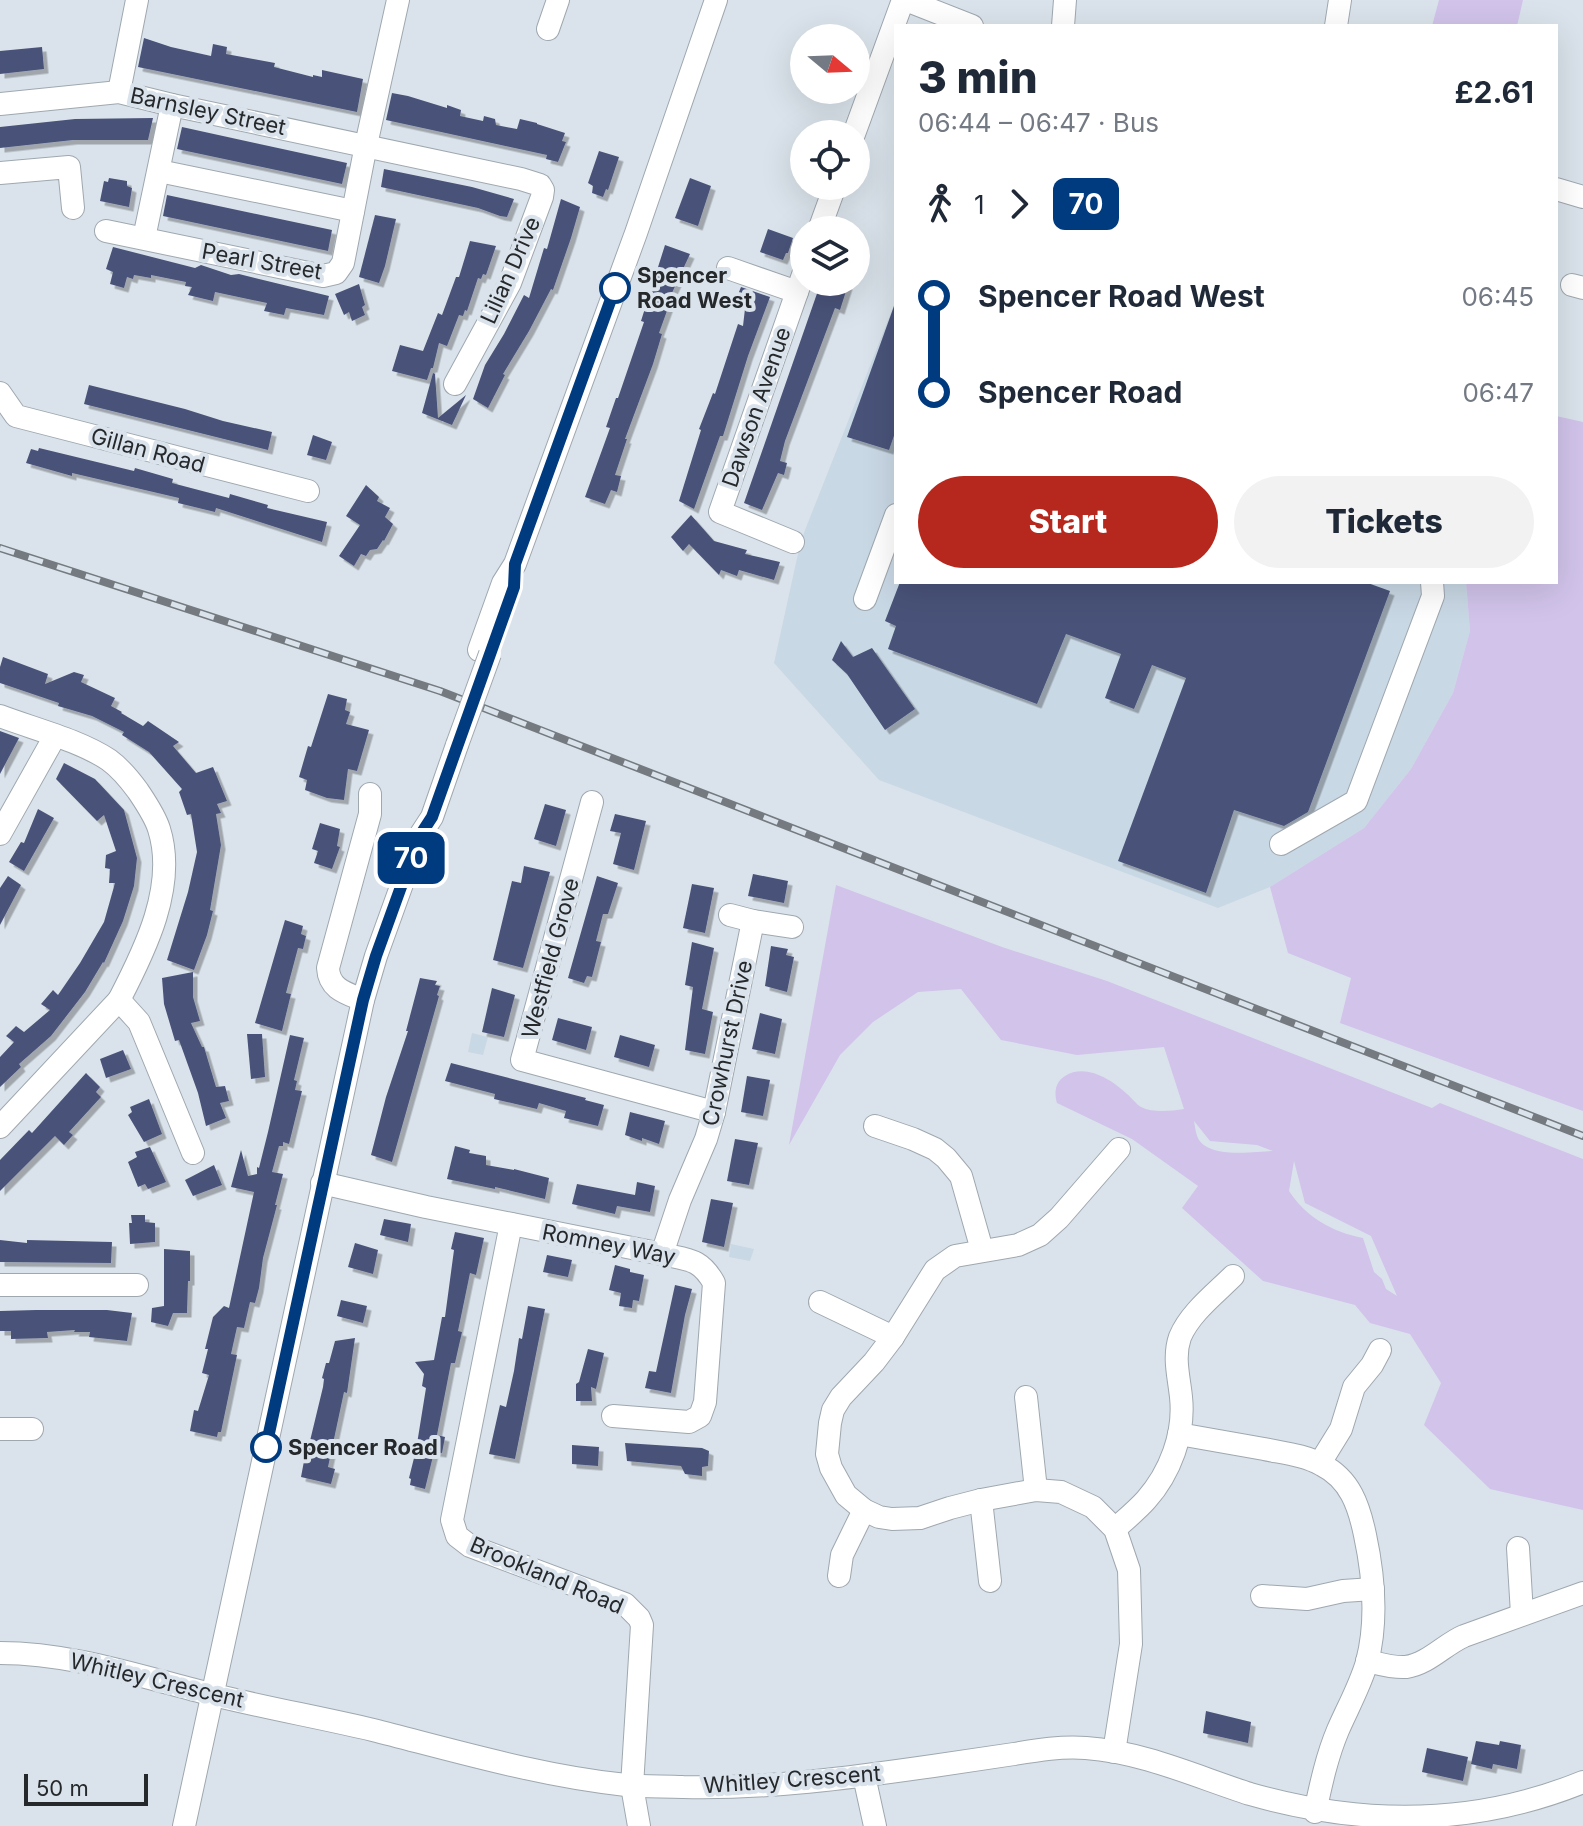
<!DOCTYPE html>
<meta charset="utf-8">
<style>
:root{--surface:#fff;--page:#f2f2f3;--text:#1f2937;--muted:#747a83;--accent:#b6281d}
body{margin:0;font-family:Inter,sans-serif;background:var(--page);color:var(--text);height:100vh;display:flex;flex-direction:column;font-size:30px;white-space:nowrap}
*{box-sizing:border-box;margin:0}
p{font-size:26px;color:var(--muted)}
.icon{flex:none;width:44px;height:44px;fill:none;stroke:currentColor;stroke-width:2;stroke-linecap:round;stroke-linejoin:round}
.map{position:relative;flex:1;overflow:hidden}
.details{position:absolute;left:894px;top:24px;width:664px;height:560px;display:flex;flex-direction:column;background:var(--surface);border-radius:0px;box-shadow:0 8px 32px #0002}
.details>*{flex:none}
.badge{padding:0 16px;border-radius:12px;font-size:28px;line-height:52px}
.needle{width:52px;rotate:109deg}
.controls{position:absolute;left:790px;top:24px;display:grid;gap:16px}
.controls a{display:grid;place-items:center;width:80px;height:80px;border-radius:50%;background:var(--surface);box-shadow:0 8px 32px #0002;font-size:40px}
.scale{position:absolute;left:24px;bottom:20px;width:124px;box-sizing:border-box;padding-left:8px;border:4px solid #26292c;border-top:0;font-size:22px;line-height:28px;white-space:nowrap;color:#26292c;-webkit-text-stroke:6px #dae3eb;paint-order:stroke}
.map>.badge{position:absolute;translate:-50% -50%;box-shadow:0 0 0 4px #fff}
.legs{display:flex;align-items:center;gap:12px;height:88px;padding:0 24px;font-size:26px}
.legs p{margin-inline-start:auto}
.summary{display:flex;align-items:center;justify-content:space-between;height:136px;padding:0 24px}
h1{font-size:44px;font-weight:800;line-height:60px}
.cta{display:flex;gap:16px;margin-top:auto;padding:16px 24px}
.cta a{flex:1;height:92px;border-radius:48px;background:var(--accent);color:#fff;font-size:32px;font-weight:800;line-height:92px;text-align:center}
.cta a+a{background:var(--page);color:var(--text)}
ul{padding:0 24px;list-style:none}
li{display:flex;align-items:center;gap:28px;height:96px;font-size:30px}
li i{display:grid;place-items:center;width:12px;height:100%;margin:0 10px;background:currentColor}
li i::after{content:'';width:20px;height:20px;margin:-10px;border:6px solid;border-radius:50%;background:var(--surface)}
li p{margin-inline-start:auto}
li:first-child i{background:linear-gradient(#0000 50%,currentColor 0)}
li:last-child i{background:linear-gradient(currentColor 50%,#0000 0)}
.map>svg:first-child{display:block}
.built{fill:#c9d8e5}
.green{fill:#d1c3ea;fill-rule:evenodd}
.building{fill:#4a5379;filter:url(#shadow)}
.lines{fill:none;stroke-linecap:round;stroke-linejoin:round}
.minor-casing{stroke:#9fa8af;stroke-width:24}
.minor{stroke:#fff;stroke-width:22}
.rail-casing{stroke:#747a7f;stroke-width:8}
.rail{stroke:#dae3eb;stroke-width:5;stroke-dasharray:15;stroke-linecap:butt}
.minor-bridge-casing{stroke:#9fa8af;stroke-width:24;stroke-linecap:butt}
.minor-bridge{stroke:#fff;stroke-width:22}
.line-1-casing{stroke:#fff;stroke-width:18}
.line-1{stroke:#003b80;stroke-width:12}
.stop-1-dot{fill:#fff;stroke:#003b80;stroke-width:4}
.labels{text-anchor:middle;stroke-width:8;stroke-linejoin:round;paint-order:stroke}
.street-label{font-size:22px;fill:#26292c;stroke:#dae3eb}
.stop-label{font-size:22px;font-weight:bold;fill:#26292c;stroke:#dae3eb;text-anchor:start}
</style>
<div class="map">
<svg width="1583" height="1826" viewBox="0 0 1583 1826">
<defs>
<filter id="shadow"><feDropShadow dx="4.5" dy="4.5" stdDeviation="0" flood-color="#0004"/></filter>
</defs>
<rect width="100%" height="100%" fill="#dae3eb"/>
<!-- built -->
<g class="built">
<polygon points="896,300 896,582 1466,582 1470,631 1453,693 1411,769 1364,828 1270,887 1218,908 879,780 774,663 799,549 805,530"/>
<polygon points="472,1033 488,1037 483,1055 468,1052"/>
<polygon points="731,1244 754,1249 750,1261 729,1257"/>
</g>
<!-- green -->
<g class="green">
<polygon points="1439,0 1523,0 1517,26 1432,26"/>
<polygon points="1556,416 1583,422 1583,1111 1340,1023 1351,978 1288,953 1270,887 1364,828 1411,769 1453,693 1470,631 1466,582 1556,582"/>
<path d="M836,885L1002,947L1107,981L1432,1108L1440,1103L1583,1159V1510L1490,1489L1424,1425L1441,1383L1410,1334L1370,1323L1355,1305L1263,1281L1182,1208L1198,1186L1132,1139L1057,1103C1054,1093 1055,1082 1065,1076C1086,1063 1112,1080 1127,1094C1131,1097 1136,1104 1141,1107C1153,1113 1171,1111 1184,1109L1164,1047L1077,1055L1001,1040L961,989L918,992L873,1022L840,1055L789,1145ZM1194,1121L1210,1141L1257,1145L1273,1151C1253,1152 1211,1158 1199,1140C1196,1135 1195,1127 1194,1121ZM1294,1161L1305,1203L1371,1236L1397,1296L1386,1289L1382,1279L1374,1272L1363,1238C1332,1232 1306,1217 1289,1191Z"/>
</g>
<!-- building -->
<g class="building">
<polygon points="144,38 171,47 211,56 213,44 227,47 226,54 275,63 274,67 313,77 313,75 322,77 322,70 363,79 357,112 138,67"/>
<polygon points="42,47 44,69 0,74 0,51"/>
<polygon points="392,93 408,96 447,108 447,105 461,110 460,116 483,121 484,116 495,119 496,125 517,129 520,119 537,123 537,124 565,133 562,141 566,142 558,162 546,159 547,155 386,120"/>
<polygon points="153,118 148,140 73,140 0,148 0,127 75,119"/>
<polygon points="182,127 347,163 342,184 177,149"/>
<polygon points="599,151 619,157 608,190 606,189 603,197 592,193 593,186 588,183"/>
<polygon points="384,169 472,187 514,199 507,217 500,216 478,208 381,187"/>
<polygon points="109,178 127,181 127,186 132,188 129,207 100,201 104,181 108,182"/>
<polygon points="690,178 711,186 698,226 675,218"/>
<polygon points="167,195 332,230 328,251 163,216"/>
<polygon points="561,199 580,207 571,238 553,290 551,289 529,331 503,374 505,375 488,408 473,399 485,365 504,334 524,295 529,298 544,248 547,249"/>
<polygon points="375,215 396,219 385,266 379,283 359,277"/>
<polygon points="768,229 793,238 788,253 786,253 783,260 760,252"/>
<polygon points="470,241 496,246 486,275 483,274 481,279 478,278 467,311 465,310 463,316 459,315 447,346 439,343 433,368 431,368 427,380 392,371 400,345 423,351 438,313 442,315 456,277 459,277"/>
<polygon points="665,245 690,254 671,295 672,297 659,333 662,334 653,364 625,439 627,439 615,475 621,476 617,492 611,490 605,504 585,497 610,428 606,427 616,398 618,398 644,322 641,321"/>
<polygon points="113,247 195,268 201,265 231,275 239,274 259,279 329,296 324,315 286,308 284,315 264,311 267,303 215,292 213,301 188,295 192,287 185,286 186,282 151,275 151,278 134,275 133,279 127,277 124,288 110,284 113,272 106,269"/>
<polygon points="821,282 840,282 848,285 840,310 835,308 785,441 780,461 787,463 784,475 778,473 762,510 744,503"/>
<polygon points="359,284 365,305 362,307 365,315 352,321 349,312 344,315 335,294"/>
<polygon points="741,287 770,297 748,356 723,436 720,436 694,509 679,501 701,430 699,429 713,393 715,394 738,324 743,326 746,300 737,297"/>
<polygon points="894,306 896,306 896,430 889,450 847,437"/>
<polygon points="433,373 435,374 438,418 466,395 452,425 422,413"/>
<polygon points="89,385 185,409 223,421 272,432 268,450 84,404"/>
<polygon points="313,435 332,442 326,460 307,455"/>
<polygon points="39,448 134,471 135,468 173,479 172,483 229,498 230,494 268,505 267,508 327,522 322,542 216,508 215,512 178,503 179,498 72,473 72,476 26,463 31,449 38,451"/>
<polygon points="366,485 379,497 377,501 390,508 385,517 393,524 384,541 383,540 377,549 370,550 366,556 361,554 354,566 339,556 360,525 346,516"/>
<polygon points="691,515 714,541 747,550 745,554 780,562 774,580 739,570 737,576 721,570 719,575 689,544 683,551 671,537"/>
<polygon points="900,582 1365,582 1390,591 1308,812 1284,826 1234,810 1206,893 1118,861 1186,678 1152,665 1134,709 1105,698 1121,654 1066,634 1037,704 888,649 896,626 885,621"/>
<polygon points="841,641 853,657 872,648 915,709 885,730 847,674 832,660"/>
<polygon points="3,657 48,674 45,684 74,672 84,675 81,682 115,698 111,706 122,712 121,713 143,726 148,721 179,742 173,746 196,773 213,767 227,801 217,804 221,813 216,814 221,845 210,910 213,911 207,935 194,970 167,960 188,892 197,852 191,814 187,815 179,792 182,789 149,752 122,735 124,732 92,716 58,706 59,703 0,683 0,667"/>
<polygon points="328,694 347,699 345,710 350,712 346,724 369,730 357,771 348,769 344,800 327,798 305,790 307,780 299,777 308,746 311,747"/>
<polygon points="0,731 19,738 0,774"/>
<polygon points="64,763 95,779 124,810 137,858 134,886 123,921 104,963 103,962 85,992 51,1036 19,1064 21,1067 0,1087 0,1057 14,1042 6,1036 16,1026 24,1032 50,1010 41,1004 53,990 58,995 80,963 104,922 115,883 109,883 110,869 105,868 106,855 116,851 104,815 97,821 56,779"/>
<polygon points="545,804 566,810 556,846 534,839"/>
<polygon points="38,809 54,818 24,871 9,862 21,842 24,843"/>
<polygon points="615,814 646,821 634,870 613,864 621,833 610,831"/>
<polygon points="320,823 340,829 337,846 340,847 332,869 314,863 318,851 312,849"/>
<polygon points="524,866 550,872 523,968 493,960 512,881 521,883"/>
<polygon points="753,874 788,881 784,903 748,896"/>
<polygon points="8,876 21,885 0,925 0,888"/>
<polygon points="597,876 618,883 608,914 603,914 596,941 601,942 592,977 587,976 584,983 568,978"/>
<polygon points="692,884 714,888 705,933 683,928"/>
<polygon points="285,920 303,926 301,934 306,936 303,949 298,948 286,993 291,994 282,1031 255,1023"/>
<polygon points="692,942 714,948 702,1009 713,1012 705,1054 685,1050 693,987 685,985"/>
<polygon points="771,946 788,949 786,955 794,957 787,992 765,986"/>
<polygon points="193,972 193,997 200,1021 191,1023 202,1047 204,1047 216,1087 225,1086 229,1101 220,1103 226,1118 206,1126 198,1093 179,1040 175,1041 164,1004 162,978"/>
<polygon points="420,978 437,981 435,985 440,986 437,995 439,996 392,1162 371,1155 386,1097 408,1031 406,1031"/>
<polygon points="492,988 515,995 504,1037 482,1032"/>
<polygon points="760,1013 782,1019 775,1054 752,1049"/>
<polygon points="558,1018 592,1027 586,1050 552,1040"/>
<polygon points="247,1034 262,1034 265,1077 251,1079"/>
<polygon points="290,1035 304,1038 294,1080 297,1081 295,1090 302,1091 289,1144 283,1142 283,1146 279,1146 272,1172 283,1174 275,1205 277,1205 263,1258 259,1288 255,1303 250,1302 244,1328 237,1327 231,1354 237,1355 221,1432 218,1432 217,1437 190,1431 194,1410 198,1411 209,1375 202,1373 208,1349 205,1349 213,1317 224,1306 229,1308 254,1192 231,1187 241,1150 248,1176 257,1174 257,1167 259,1168 268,1132"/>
<polygon points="620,1035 655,1045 649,1067 614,1057"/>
<polygon points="123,1050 131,1069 106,1078 100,1059"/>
<polygon points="451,1063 586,1098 585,1100 604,1105 598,1126 564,1118 566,1111 539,1103 537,1109 494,1099 495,1094 445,1081"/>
<polygon points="86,1073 100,1087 96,1092 101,1097 69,1132 73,1135 64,1145 55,1136 0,1191 0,1160 29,1130 32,1133"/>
<polygon points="747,1076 770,1080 763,1116 741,1112"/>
<polygon points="149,1099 162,1134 144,1142 128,1115 132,1112 130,1107"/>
<polygon points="630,1112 665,1121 659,1144 642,1138 642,1141 625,1135"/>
<polygon points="735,1139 758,1143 749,1185 727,1181"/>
<polygon points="455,1146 470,1150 469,1153 486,1156 486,1165 514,1170 514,1169 549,1178 545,1199 495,1187 495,1189 447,1179"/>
<polygon points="150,1147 166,1182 148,1189 145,1184 138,1187 128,1162 137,1157 135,1152"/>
<polygon points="214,1165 222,1185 193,1196 185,1180"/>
<polygon points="637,1182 655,1186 650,1212 617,1206 615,1214 572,1204 577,1184 635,1195"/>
<polygon points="711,1199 733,1203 724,1247 702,1242"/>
<polygon points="131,1215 145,1215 145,1222 155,1223 155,1242 130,1244 129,1223 132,1223"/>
<polygon points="384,1219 411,1224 408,1242 380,1235"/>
<polygon points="455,1232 484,1238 476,1275 470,1273 458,1331 462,1332 455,1363 451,1363 437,1435 445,1437 442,1453 434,1452 425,1489 410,1485 411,1479 409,1478 416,1450 426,1388 422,1386 424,1374 415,1362 434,1360 442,1317 445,1317 454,1250 451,1249"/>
<polygon points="0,1240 27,1243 27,1240 112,1242 111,1263 0,1262"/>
<polygon points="355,1243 378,1250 373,1274 348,1267"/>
<polygon points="164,1249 190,1251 190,1281 188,1281 187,1313 173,1313 168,1326 151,1322 152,1308 164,1306"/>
<polygon points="547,1255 572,1260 568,1277 543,1272"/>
<polygon points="615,1265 630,1269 630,1272 644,1275 639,1301 633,1300 632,1308 619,1306 621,1293 609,1290"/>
<polygon points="675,1285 692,1289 685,1315 671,1393 645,1388 649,1371 656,1372"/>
<polygon points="341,1300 367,1306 363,1323 337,1316"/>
<polygon points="528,1306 545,1309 515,1459 489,1454 500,1405 506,1407 514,1371 519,1338 522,1339"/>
<polygon points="36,1310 107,1310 132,1313 127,1341 89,1337 90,1332 74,1332 75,1330 47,1332 48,1338 11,1339 11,1331 0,1331 0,1311"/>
<polygon points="355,1338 347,1393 344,1392 328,1467 335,1469 331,1484 301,1477 307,1445 309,1445 323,1387 324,1379 322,1378 326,1363 329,1363 335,1341"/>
<polygon points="588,1349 604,1353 596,1389 591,1387 592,1401 576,1401 576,1384 579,1382"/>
<polygon points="625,1443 702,1448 709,1451 708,1466 702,1467 702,1476 685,1474 681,1466 627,1461"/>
<polygon points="572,1445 599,1447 598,1466 572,1464"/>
<polygon points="1206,1711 1251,1722 1248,1743 1203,1733"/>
<polygon points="1476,1741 1499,1745 1500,1741 1521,1745 1517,1769 1493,1764 1492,1769 1471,1764"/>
<polygon points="1427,1748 1468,1757 1463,1781 1422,1772"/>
</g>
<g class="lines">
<defs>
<g id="minor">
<polyline points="906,0 972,26"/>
<polyline points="1063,26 1065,0"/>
<polyline points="1336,26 1340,0"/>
<polyline points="548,29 558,0"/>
<polyline points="119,92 137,0"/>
<polyline points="0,104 119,92 172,105 521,179 540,185 543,190 542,197 510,283 455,384"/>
<polyline points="854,134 903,0"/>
<polyline points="159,171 353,211"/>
<polyline points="0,173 69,167 73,208"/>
<polyline points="1556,189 1583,197"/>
<polyline points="819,230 835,186"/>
<polyline points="106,231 323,276 336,273 343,263 366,145 398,0"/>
<polyline points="144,238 172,105"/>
<polyline points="728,268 797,292"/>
<polyline points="1572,285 1583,288"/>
<polyline points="0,393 16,416 308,491"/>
<polyline points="793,542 720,512 804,272"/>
<polyline points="865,599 896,515"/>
<polyline points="479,650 503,583 515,564 636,233 716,0"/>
<path d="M0,716C34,729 79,740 109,760C120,768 130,780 138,791C146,803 155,816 159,829C177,886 145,950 119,1000L0,1127"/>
<polyline points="592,802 522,1060 714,1112"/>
<polyline points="0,834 55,736"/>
<polyline points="1281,844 1356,801 1433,596 1432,582"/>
<polyline points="730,915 753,921"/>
<polyline points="119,1000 139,1022 193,1153"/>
<path d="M363,1000C346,993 329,989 328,968L370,814V794"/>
<polyline points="875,1126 913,1139 935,1149 946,1158 961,1176 982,1250"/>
<path d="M322,1183L426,1207L662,1254C688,1260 700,1258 714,1283L705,1402L700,1416L689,1422L613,1416"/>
<polyline points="511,1224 452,1520 457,1536 470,1546 625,1604 639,1618 642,1625 632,1786 639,1826"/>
<polyline points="662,1254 680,1200 706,1139 714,1112 753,921 792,927"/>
<polyline points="0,1285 137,1285"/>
<polyline points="820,1302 893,1337"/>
<polyline points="1026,1397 1036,1490"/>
<polyline points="0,1429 32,1429"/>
<path d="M1179,1434C1207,1439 1235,1444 1264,1449C1283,1453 1305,1455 1322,1465C1350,1479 1359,1506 1365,1535C1374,1577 1378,1620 1367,1662C1360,1686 1348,1707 1338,1730C1327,1756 1321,1784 1315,1812"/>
<polyline points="1320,1463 1341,1429 1354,1387 1372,1365 1380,1350"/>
<polyline points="981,1500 990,1581"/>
<path d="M1115,1529C1125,1520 1137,1510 1146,1500C1170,1473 1185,1434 1181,1397C1179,1377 1173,1357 1180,1337C1190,1313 1215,1294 1233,1276"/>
<polyline points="1518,1548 1522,1614"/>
<polyline points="839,1576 842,1555 864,1510"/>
<polyline points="1262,1596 1307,1599 1343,1591 1373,1589"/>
<path d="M0,1653C71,1653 138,1676 206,1693C261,1707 318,1717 373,1730C456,1751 540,1776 626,1785C645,1787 664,1786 683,1787C767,1789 850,1778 933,1766C960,1762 987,1758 1014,1754C1038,1750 1062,1746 1086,1748C1143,1752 1197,1777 1250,1794C1362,1826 1475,1826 1583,1782"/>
<path d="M1367,1661C1380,1664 1393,1668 1406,1667C1428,1664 1445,1644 1464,1636L1583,1593"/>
<polyline points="1114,1752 1131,1644 1129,1570 1115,1529 1093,1507 1061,1492 1036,1490 981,1500 950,1508 920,1518 892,1519 879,1517 864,1510 846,1495 831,1468 827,1454 830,1423 833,1410 841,1397 874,1362 893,1337 935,1270 955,1256 1018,1245 1040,1235 1059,1218 1119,1149"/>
<polyline points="864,1776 875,1826"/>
<polyline points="184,1826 363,1000 376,956 419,837 432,817 457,745"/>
</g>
</defs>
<!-- minor casing -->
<use href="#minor" class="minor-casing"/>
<!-- minor -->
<use href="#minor" class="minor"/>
<defs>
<polyline id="rail" points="0,548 440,691 1583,1136"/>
</defs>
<!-- rail casing -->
<use href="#rail" class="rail-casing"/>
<!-- rail -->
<use href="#rail" class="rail"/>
<defs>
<polyline id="minor-bridge" points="457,745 490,654"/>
</defs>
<!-- minor-bridge casing -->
<use href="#minor-bridge" class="minor-bridge-casing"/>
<!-- minor-bridge -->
<use href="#minor-bridge" class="minor-bridge"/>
</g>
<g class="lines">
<defs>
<polyline id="line-1" points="266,1447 363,1000 376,956 419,837 432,817 514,587 515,564 615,288"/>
</defs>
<!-- line-1 casing -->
<use href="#line-1" class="line-1-casing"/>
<!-- line-1 -->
<use href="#line-1" class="line-1"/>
</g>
<!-- markers -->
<g class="stop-1-dot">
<circle cx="615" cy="288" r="14"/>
<circle cx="266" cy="1447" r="14"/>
</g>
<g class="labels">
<!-- street labels -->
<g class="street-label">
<text transform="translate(208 111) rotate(12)" y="8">Barnsley Street</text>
<text transform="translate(262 261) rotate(10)" y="8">Pearl Street</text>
<text transform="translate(510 270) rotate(-66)" y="8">Lilian Drive</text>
<text transform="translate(756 407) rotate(-71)" y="8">Dawson Avenue</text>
<text transform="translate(148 450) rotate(15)" y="8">Gillan Road</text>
<text transform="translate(550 958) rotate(-75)" y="8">Westfield Grove</text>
<text transform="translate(727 1043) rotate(-78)" y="8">Crowhurst Drive</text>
<text transform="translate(609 1244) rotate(11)" y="8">Romney Way</text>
<text transform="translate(547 1575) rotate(23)" y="8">Brookland Road</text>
<text transform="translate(157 1680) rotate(13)" y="8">Whitley Crescent</text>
<text transform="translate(792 1779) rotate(-4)" y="8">Whitley Crescent</text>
</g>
<!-- stop labels -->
<g class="stop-label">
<text x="637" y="283">Spencer<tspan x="637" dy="25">Road West</tspan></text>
<text x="288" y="1455">Spencer Road</text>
</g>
</g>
</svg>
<div class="controls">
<a><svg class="needle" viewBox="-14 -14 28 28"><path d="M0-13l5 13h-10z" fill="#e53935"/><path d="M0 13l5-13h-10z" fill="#747a83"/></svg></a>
<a><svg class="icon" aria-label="locate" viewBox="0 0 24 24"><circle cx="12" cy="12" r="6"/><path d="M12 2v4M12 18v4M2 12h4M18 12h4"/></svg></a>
<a><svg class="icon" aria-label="layers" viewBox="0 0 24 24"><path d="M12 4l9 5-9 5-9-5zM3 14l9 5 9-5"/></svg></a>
</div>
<div class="scale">50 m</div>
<b class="badge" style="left:411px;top:858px;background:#003b80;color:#fff">70</b>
<section class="details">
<div class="summary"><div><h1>3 min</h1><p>06:44 – 06:47 · Bus</p></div><b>£2.61</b></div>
<div class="legs"><svg class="icon" aria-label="walk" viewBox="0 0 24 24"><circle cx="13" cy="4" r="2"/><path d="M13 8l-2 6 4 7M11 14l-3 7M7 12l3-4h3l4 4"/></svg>1<svg class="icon" aria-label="forward" viewBox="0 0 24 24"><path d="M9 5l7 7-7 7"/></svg><b class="badge" style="background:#003b80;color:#fff">70</b></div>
<ul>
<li><i style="color:#003b80"></i><b>Spencer Road West</b><p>06:45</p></li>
<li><i style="color:#003b80"></i><b>Spencer Road</b><p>06:47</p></li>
</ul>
<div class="cta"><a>Start</a><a>Tickets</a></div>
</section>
</div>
